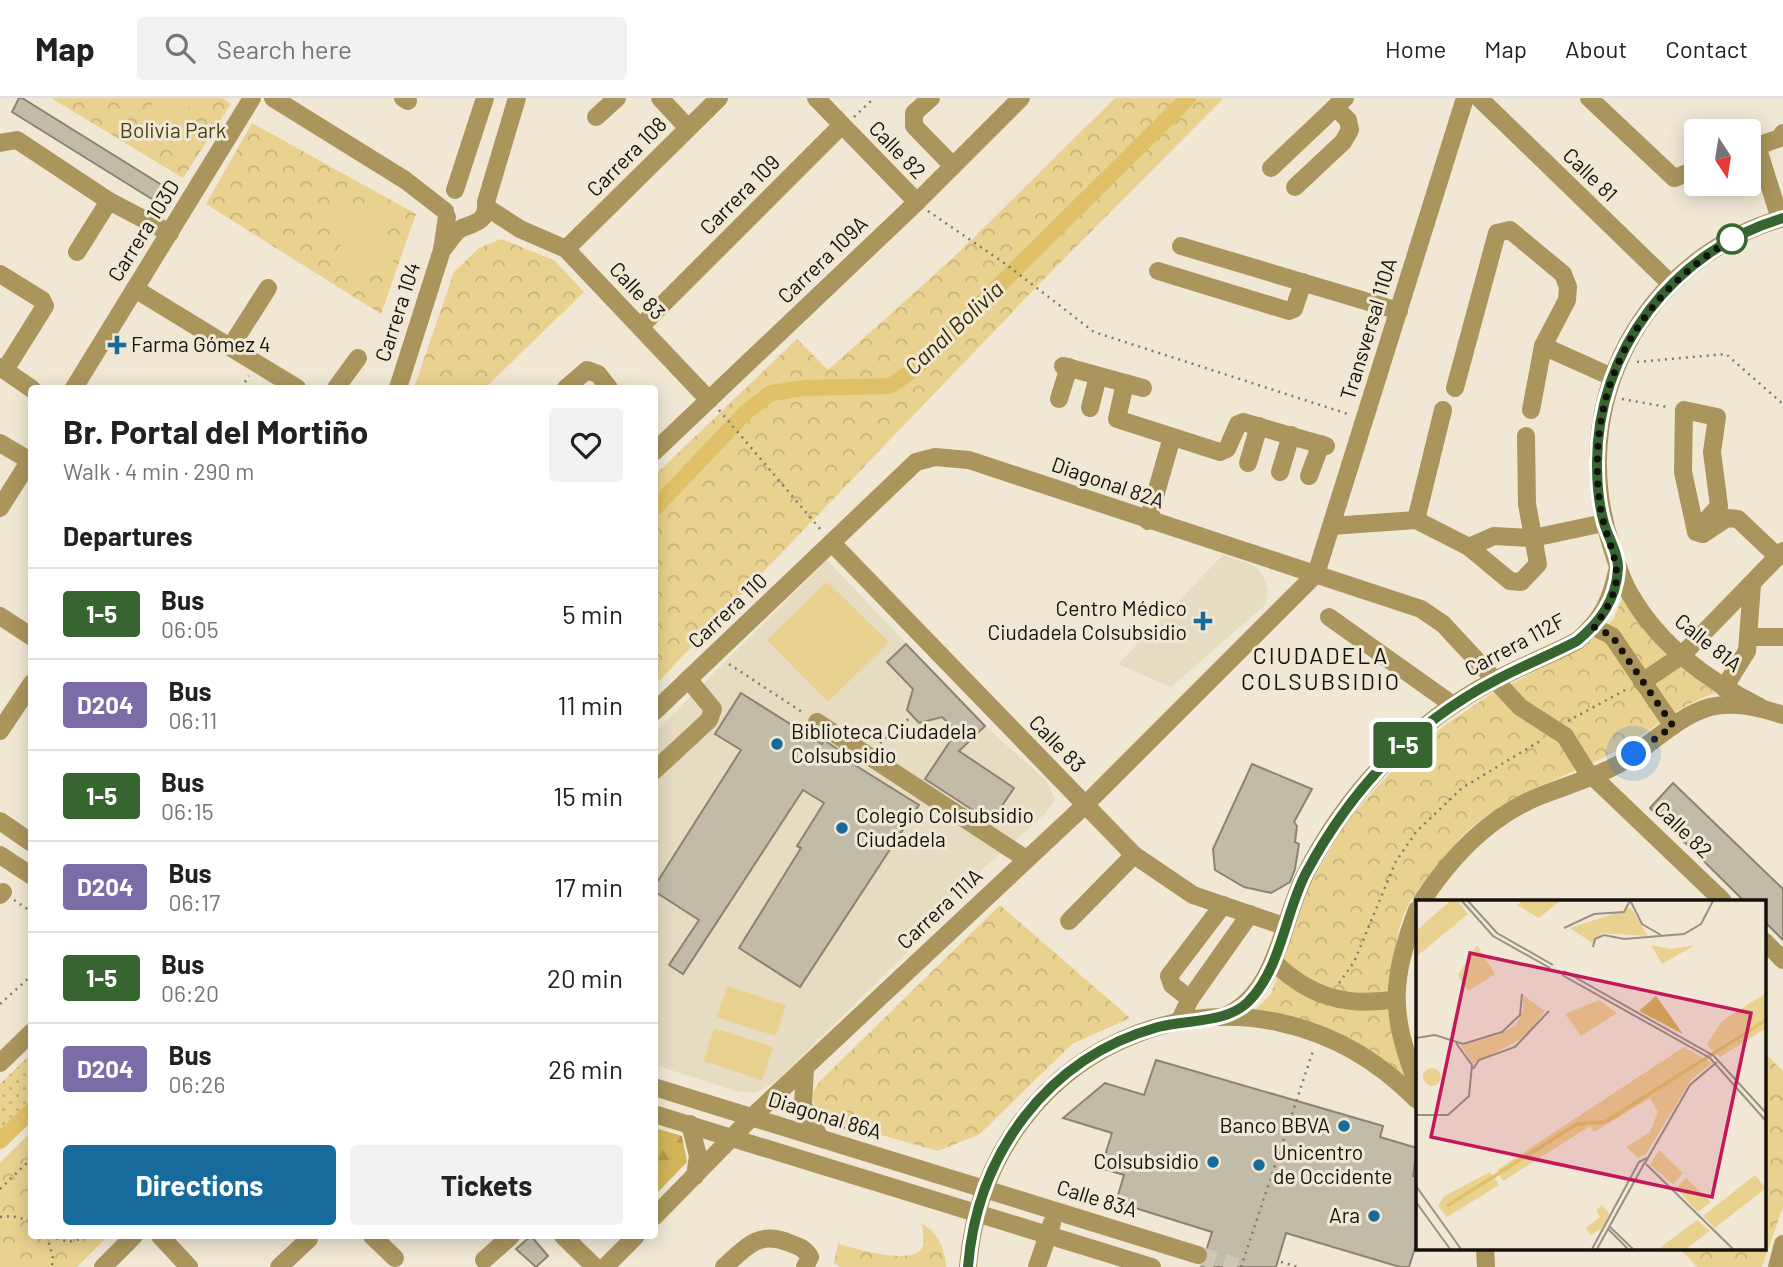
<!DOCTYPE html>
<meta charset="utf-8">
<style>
:root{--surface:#fff;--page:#f2f2f2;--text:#202124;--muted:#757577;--line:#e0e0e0;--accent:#166b9c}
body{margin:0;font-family:Barlow,sans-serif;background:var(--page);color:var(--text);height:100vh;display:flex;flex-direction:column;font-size:26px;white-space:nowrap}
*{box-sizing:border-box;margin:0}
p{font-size:23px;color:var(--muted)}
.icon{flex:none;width:38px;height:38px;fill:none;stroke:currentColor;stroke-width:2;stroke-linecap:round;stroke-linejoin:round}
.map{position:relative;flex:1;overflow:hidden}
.drawer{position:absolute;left:28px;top:287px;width:630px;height:854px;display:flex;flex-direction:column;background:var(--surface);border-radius:7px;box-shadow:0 4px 18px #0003}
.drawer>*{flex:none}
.badge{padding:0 14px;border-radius:5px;font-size:24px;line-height:46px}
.needle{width:46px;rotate:168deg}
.controls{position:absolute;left:1684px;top:21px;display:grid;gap:14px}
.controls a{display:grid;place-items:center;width:77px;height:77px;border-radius:7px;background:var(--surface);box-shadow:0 4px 18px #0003;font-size:35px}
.you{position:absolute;width:35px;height:35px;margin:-18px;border:5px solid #fff;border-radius:50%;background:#1a73e8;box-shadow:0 0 0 10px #1a73e833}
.map>.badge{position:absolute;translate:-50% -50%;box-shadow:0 0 0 4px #fff}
h2{padding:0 35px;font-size:26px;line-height:63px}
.round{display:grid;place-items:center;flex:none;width:74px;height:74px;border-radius:7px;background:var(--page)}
.overview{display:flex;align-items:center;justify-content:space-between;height:119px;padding:0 35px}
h1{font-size:33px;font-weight:700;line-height:52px}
.primary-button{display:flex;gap:14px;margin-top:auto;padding:14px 35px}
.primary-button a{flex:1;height:80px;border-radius:7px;background:var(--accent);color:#fff;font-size:28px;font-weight:700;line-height:80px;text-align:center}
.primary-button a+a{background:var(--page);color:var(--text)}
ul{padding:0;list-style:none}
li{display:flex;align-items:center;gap:21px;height:91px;padding:0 35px;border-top:2px solid var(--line)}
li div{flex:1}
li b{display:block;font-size:26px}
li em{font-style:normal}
li .badge{min-width:77px;font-weight:700;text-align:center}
header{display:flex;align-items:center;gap:42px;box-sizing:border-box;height:98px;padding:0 35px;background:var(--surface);border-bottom:2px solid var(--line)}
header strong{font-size:33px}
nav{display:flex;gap:38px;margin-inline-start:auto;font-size:24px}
.search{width:490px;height:63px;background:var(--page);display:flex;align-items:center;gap:18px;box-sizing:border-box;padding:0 24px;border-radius:7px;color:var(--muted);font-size:26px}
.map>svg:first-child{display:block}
.built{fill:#e6dcc1}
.grass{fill:url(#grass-dots)}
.forest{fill:url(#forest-firs)}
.park{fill:url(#park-crowns)}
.garden{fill:#e9d18f}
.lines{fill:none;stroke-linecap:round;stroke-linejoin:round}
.canal{stroke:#e1c167;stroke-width:16}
.building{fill:#c2bba8;stroke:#8b8472;stroke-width:2}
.minor-tunnel{stroke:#cfc8b6;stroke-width:18;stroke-dasharray:18 9;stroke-linecap:butt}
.path{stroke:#807b6e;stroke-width:2.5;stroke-dasharray:2 5;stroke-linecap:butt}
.minor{stroke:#aa955d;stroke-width:18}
.line-casing{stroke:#fff;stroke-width:16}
.line{stroke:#36652f;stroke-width:10}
.walk{stroke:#14120b;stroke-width:7;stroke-dasharray:0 12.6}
.stop-dot{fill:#fff;stroke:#36652f;stroke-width:3.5}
.poi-dot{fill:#166b9c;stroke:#f0e8d4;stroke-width:2.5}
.labels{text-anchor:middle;stroke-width:6;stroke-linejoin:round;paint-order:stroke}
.park-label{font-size:21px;fill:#4b3e17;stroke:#f0e8d4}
.street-label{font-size:21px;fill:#14120b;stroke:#f0e8d4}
.poi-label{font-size:21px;fill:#14120b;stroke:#f0e8d4;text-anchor:start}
.water-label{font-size:23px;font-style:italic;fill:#382b02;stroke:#f0e8d4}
.neighbourhood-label{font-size:23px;letter-spacing:2px;fill:#14120b;stroke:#f0e8d4}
.inset-river{fill:none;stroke:#e1c167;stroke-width:3.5}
.inset-road{fill:none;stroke:#989284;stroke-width:2}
.view{fill:#c2185b;fill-opacity:0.15;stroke:#c2185b;stroke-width:3.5}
.inset-edge{fill:none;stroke:#14120b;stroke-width:3.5}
</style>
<header>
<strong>Map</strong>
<div class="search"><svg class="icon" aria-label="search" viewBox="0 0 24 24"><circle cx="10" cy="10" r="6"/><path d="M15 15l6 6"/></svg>Search here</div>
<nav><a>Home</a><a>Map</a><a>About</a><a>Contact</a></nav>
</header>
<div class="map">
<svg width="1783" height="1169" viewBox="0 0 1783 1169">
<defs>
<pattern id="grass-dots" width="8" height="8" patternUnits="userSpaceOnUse" patternTransform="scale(1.75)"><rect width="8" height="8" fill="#e9d18f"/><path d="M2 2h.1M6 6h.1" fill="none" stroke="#c7b27a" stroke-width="1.8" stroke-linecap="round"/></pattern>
<pattern id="forest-firs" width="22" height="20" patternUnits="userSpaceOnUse" patternTransform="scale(1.75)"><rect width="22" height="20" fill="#d3b459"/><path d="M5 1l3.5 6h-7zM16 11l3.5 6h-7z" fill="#b49a4c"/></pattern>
<pattern id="park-crowns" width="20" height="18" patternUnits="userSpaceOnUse" patternTransform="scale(1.75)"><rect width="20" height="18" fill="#e9d18f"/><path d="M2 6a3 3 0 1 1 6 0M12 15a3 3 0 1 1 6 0" fill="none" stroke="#c7b27a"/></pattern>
</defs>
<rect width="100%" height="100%" fill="#f0e8d4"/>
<!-- built -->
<g class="built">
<polygon points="1223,457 1255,468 1263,477 1268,493 1265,507 1171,589 1118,566"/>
<polygon points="827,462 985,628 1047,683 1055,702 1044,717 911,834 921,841 775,984 756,995 735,993 655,967 655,634"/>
</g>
<!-- grass -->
<polygon class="grass" points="31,956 31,1023 0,1052 0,986"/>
<!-- forest -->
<polygon class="forest" points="655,1030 682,1038 687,1064 655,1097"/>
<!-- park -->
<g class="park">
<polygon points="51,0 222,0 231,6 183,80"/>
<polygon points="1115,0 1224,0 1044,181 655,587 655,377 797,241 828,272 955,158"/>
<polygon points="252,25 416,116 381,216 206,106"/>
<polygon points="501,141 554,162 584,194 485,290 414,290 454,174 479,150"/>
<path d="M1622,500C1646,541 1678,571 1717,595C1679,605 1650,635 1616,653C1566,680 1503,697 1462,738C1454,747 1446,758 1438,767C1406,805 1400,815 1393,866C1386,913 1389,941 1410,984C1362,945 1316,917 1252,915L1271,896L1309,789L1344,727L1377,689L1414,650L1451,623L1491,596L1580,551L1601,535L1614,520Z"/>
<polygon points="1000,807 1130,920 1072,946 980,1036 938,1053 828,1022 815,1010 812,996 819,984"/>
<polygon points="1764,954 1783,973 1783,1109 1762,1169 1697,1169 1679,1150 1764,1150"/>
<polygon points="31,1034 32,1138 108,1138 77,1169 0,1169 0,1065"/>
<path d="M922,1126C938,1134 945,1151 946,1169H840L834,1165L838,1146C858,1151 915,1169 923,1148C925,1142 922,1132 922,1126Z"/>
</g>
<!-- garden -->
<g class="garden">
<polygon points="152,0 189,0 188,48 150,47"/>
<polygon points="378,104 394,167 348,178 332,115"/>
<polygon points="827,484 889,544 828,604 767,542"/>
<polygon points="727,888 786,907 776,938 717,919"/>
<polygon points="714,930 773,949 762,982 704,963"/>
</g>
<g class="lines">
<!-- canal -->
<g class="canal">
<polyline points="654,411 746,314 771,295 804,290 890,288 915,271 1188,0"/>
<polyline points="0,1043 32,1012"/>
</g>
</g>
<!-- building -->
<g class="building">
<polygon points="19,0 22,0 165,89 155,103 12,14"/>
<polygon points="906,546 985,628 959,653 1014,690 991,724 925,681 957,633 942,619 919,625 907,612 913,591 887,564"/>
<polygon points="741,595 822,646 824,642 839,652 837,656 919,707 800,889 739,850 801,750 797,748 824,705 803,692 683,876 669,867 699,822 654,793 654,789 741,652 715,636"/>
<polygon points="1252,666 1312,691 1294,724 1297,728 1295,744 1299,746 1295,771 1290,784 1271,795 1244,789 1215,772 1213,751"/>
<polygon points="1673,685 1783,791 1783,842 1764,823 1764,803 1744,803 1650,710"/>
<polygon points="1156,962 1383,1028 1380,1039 1417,1050 1413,1078 1417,1079 1417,1143 1409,1169 1400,1169 1286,1135 1276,1169 1201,1169 1209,1161 1207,1150 1212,1134 1116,1104 1124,1077 1101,1070 1112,1035 1063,1020 1105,985 1144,997"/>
<polygon points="531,1138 548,1158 536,1169 516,1151"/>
</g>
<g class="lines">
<!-- minor-tunnel -->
<polyline class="minor-tunnel" points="1198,1157 1237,1169"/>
<!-- path -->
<g class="path">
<polyline points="854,19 874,0"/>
<polyline points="928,113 1007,167 1094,234 1348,316"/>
<polyline points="1637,264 1726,256 1783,306"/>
<polyline points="241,290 249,278"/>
<polyline points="1622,301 1667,309"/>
<polyline points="719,312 821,432"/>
<polyline points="729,566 805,616"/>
<polyline points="1568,623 1627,591"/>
<polyline points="880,645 912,618"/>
<polyline points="14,802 32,814"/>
<polyline points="1339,885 1354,864 1396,763 1417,733 1462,690 1540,643"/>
<polyline points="0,906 32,877"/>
<polyline points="831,1025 845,1030"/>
<polyline points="0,1091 32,1060"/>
<polyline points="32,1092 32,1114"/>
<polyline points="0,1119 12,1118 32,1123"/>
<polyline points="47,1138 53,1160 52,1169"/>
<polyline points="50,1138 68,1144 93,1138"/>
<polyline points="1281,1164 1298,1169"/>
<polyline points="1241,1169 1313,953"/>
</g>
<!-- minor -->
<g class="minor">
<polyline points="273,0 405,82 445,113"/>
<polyline points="403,0 408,3"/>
<polyline points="660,0 688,30"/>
<polyline points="816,0 917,104"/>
<polyline points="931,0 914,15 914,28 953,68"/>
<polyline points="1479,0 1671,186"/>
<polyline points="1589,0 1674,80 1696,72"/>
<polyline points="596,19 617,0"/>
<polyline points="0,45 17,42 109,103 170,135"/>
<polyline points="1271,70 1345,0"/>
<polyline points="1295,89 1343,44 1350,32 1348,22 1335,9"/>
<polyline points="455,92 485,0"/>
<polyline points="486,109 520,131 566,151 709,302"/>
<polyline points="1780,121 1757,48 1780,40 1783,35"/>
<polyline points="1181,148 1399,213"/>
<polyline points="566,151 719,0"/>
<path d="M442,152C447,147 455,133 462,130C475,125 488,123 486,104L517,0"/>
<polyline points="77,154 109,103"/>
<polyline points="1158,173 1289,213 1294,211 1303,184"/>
<polyline points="0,176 42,202 45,208 5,272"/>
<polyline points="135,191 297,290"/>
<polyline points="640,229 842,27"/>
<polyline points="231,248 268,190"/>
<polyline points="1543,248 1612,279"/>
<polyline points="1063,268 1143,290"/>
<polyline points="0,269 32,291"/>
<polyline points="1125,285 1117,321 1220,354 1227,351 1238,326 1243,324 1326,348"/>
<polyline points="74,290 252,0"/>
<polyline points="336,290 358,260"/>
<polyline points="398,290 442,152 447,119"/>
<polyline points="566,290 587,272 598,276 609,290"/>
<polyline points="1455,290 1497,135 1510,132 1563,176 1568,189 1567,202 1543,248 1531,312"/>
<polyline points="1059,301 1069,269"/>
<polyline points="1090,310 1098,278"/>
<polyline points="0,345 32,364"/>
<polyline points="654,354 917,104 1021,0"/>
<polyline points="1248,365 1259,328"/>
<polyline points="1280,374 1291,337"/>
<polyline points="1309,378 1321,346"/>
<polyline points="0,410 32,359"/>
<polyline points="1416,422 1443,312"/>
<polyline points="1148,423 1172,339"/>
<polyline points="1331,428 1416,422 1469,449 1510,483 1521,484 1538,466 1527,406 1526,338"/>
<polyline points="1696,434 1719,408 1712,354 1717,319 1684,312 1683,374 1696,434 1703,436 1727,420 1738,421 1778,459"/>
<polyline points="832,445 1134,757 1193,797 1284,828"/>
<polyline points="1469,449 1494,438 1533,440 1604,425"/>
<polyline points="0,518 32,539"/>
<polyline points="1329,519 1453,607"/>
<polyline points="1594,529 1612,538 1673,628"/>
<polyline points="1750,539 1783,539"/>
<polyline points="1642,584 1681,558 1783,453"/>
<polyline points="1724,590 1747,553 1752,487"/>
<path d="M1760,609C1707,582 1660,548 1630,496C1621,481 1616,463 1611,447C1566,308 1641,161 1783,120"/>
<polyline points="654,614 916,364 935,359 969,362 1421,511 1443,526 1520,609 1565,638 1586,672 1723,803"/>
<polyline points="817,624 1026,761"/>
<polyline points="0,633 32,585"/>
<polyline points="654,673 709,622 713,611 688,581"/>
<polyline points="0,723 32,745"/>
<polyline points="0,757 32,778"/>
<polyline points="0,797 3,794"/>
<path d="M1422,803C1451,759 1490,718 1540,698C1567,687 1594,680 1619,666C1650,649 1675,619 1710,609C1734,603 1760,609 1783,617"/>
<path d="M1417,812C1391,882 1389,914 1417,985"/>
<polyline points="1069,823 1134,757"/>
<polyline points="1764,843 1783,862"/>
<path d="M1273,863C1308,898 1347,910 1396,901"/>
<polyline points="1190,901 1172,887 1169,878 1223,807"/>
<path d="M1223,919C1278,896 1281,824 1305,777C1347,694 1413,625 1495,582C1522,568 1550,557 1577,543C1603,521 1611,502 1618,469"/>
<polyline points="1179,924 1190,901 1250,816"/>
<polyline points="0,965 32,934"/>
<polyline points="805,970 803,1007 820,1040"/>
<polyline points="654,989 1198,1157"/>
<polyline points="654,1016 1152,1169"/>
<polyline points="690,1026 698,1058 695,1078"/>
<polyline points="654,1119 752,1019 1084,708 1316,476 1465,0"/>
<polyline points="160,1138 189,1169"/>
<polyline points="372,1138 395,1160"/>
<polyline points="563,1138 595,1169"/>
<polyline points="1485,1150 1486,1169"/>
<polyline points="484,1162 511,1138"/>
<polyline points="103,1169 134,1138"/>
<polyline points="279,1169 309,1141"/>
<polyline points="605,1169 636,1138"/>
<path d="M724,1169C745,1150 757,1133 787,1144C797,1148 804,1149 810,1159L805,1169"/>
<path d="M968,1169C987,937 1252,834 1417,1002"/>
<polyline points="1037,1169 1052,1125"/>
<polyline points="1777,1169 1783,1146"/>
</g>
</g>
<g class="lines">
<defs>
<path id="line" d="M968,1169C977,1056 1047,960 1158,929C1187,921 1225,926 1248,904C1281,871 1285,815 1306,775C1350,693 1413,625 1496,582C1522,568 1550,557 1577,543C1600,524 1616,502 1618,471C1619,457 1608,439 1604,425C1599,407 1597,386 1597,367C1596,253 1674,152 1783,120"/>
</defs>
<!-- line casing -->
<use href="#line" class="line-casing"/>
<!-- line -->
<use href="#line" class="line"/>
<!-- walk -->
<path class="walk" d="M1634,656L1673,628L1612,538L1594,529C1638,471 1605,458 1599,399C1587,288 1638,198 1732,141"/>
</g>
<!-- markers -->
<circle class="stop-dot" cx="1732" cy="141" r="14"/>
<g class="poi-dot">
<path d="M113.5 236.5h7v7h7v7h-7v7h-7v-7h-7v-7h7z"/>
<path d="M1199.5 512.5h7v7h7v7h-7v7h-7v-7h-7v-7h7z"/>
<circle cx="777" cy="646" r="7"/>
<circle cx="842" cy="730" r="7"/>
<circle cx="1344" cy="1028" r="7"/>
<circle cx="1213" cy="1064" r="7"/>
<circle cx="1259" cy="1067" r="7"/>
<circle cx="1374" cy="1118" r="7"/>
</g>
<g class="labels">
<!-- park labels -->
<g class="park-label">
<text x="173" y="40">Bolivia Park</text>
</g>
<!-- street labels -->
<g class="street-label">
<text transform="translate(897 52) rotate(46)" y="7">Calle 82</text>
<text transform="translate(627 59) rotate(-45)" y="7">Carrera 108</text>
<text transform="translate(1590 77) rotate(44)" y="7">Calle 81</text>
<text transform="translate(740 97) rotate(-45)" y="7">Carrera 109</text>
<text transform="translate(144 133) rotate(-58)" y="7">Carrera 103D</text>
<text transform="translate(823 162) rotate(-44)" y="7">Carrera 109A</text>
<text transform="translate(637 193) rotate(47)" y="7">Calle 83</text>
<text transform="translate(398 214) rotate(-72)" y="7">Carrera 104</text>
<text transform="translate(1369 231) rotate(-73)" y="7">Transversal 110A</text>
<text transform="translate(1108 385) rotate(19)" y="7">Diagonal 82A</text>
<text transform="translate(728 513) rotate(-43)" y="7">Carrera 110</text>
<text transform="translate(1708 545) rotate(39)" y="7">Calle 81A</text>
<text transform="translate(1515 547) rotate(-28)" y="7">Carrera 112F</text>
<text transform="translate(1057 646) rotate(46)" y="7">Calle 83</text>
<text transform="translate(1683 732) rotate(44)" y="7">Calle 82</text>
<text transform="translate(940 811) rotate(-43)" y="7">Carrera 111A</text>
<text transform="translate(825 1018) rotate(17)" y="7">Diagonal 86A</text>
<text transform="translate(1097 1101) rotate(17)" y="7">Calle 83A</text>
</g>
<!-- poi labels -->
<g class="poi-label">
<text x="131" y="254">Farma Gómez 4</text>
<text x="1187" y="518" text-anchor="end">Centro Médico<tspan x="1187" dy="24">Ciudadela Colsubsidio</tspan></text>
<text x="791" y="641">Biblioteca Ciudadela<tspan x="791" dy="24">Colsubsidio</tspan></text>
<text x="856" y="725">Colegio Colsubsidio<tspan x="856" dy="24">Ciudadela</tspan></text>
<text x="1330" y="1035" text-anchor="end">Banco BBVA</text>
<text x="1273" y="1062">Unicentro<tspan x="1273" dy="24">de Occidente</tspan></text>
<text x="1199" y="1071" text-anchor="end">Colsubsidio</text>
<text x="1360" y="1125" text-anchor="end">Ara</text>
</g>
<!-- water labels -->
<g class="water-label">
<text transform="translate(954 230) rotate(-43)" y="8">Canal Bolivia</text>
</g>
<!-- neighbourhood labels -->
<g class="neighbourhood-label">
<text x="1321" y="566">CIUDADELA<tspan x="1321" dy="26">COLSUBSIDIO</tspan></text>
</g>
</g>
<!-- overview -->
<g transform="translate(1416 802)">
<rect width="350" height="350" fill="#f0e8d4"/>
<path d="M34,1H42L52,14L0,57V31ZM350,120V128L304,157L298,150Z" fill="#e9d18f"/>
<path d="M240,96L267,134L223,111Z" fill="#d3b459"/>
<path d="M106,1H144L123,18L101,5ZM215,8L232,36L186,33L176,43L154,28ZM61,45L79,74L52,91L42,75ZM235,45L255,49L279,45L246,64ZM350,93V118L296,151L291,144L306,121ZM107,95L129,111L109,137L57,164L45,146L82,135L100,125L107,110ZM183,100L201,113L165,136L149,114ZM268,147L296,163L275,180L230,254L222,258L210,247L234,232L242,212L234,198L178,232L174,226L87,281L81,270ZM7 177a9 9 0 1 1 18 0a9 9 0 1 1-18 0ZM243,250L267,273L257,284L234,265ZM74,272L83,285L31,317L22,306L28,296ZM339,275L350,288L299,328L287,316ZM270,278L295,302L282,312L260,288ZM186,305L193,314L186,328L174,335L170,328L184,317L180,310ZM281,320L294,331L270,349H242Z" fill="#e9d18f"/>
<path d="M241,166L248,176L219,194L213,184Z" fill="#e9d18f"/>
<path class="inset-river" d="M31,306L161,224L189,222L350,120"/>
<path class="inset-road" d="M46,1L77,36L134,68M52,1L81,33L137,65M215,2L226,24L245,35M148,28L178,14L208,12L214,1M177,47L179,39L188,35L208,39L268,34L285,24L297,1M148,71L298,156L350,213M146,75L294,158L350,221M0,138L19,135L47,144L86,132L104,115L106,94M57,169L63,160L99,147L133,111M0,215H32L53,196L56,165L40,143M229,263L274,185L301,162M230,264L317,349M0,286L45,349M0,302L34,349M193,326L217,349M192,329L212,349M176,349L223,262L231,258M181,349L229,262"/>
<path class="view" d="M54,53L335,113L296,297L15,237Z"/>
<rect width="350" height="350" class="inset-edge"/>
</g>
</svg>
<div class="controls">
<a><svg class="needle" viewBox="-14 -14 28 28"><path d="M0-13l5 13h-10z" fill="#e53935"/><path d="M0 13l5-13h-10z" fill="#757577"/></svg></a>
</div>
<div class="you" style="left:1634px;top:656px"></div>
<b class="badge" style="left:1403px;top:647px;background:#36652f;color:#fff">1-5</b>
<section class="drawer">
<div class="overview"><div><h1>Br. Portal del Mortiño</h1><p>Walk · 4 min · 290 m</p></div><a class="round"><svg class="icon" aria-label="heart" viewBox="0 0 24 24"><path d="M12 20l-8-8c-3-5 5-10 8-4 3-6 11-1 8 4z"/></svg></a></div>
<h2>Departures</h2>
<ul>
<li><span class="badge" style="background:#36652f;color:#fff">1-5</span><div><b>Bus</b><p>06:05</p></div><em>5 min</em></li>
<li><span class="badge" style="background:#7b6ca7;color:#fff">D204</span><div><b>Bus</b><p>06:11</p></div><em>11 min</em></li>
<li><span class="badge" style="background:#36652f;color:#fff">1-5</span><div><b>Bus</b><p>06:15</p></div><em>15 min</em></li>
<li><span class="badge" style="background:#7b6ca7;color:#fff">D204</span><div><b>Bus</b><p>06:17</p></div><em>17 min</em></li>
<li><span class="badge" style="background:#36652f;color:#fff">1-5</span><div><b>Bus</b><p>06:20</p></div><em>20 min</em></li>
<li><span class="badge" style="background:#7b6ca7;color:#fff">D204</span><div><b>Bus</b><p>06:26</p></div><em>26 min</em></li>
</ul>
<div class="primary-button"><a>Directions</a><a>Tickets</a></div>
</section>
</div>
